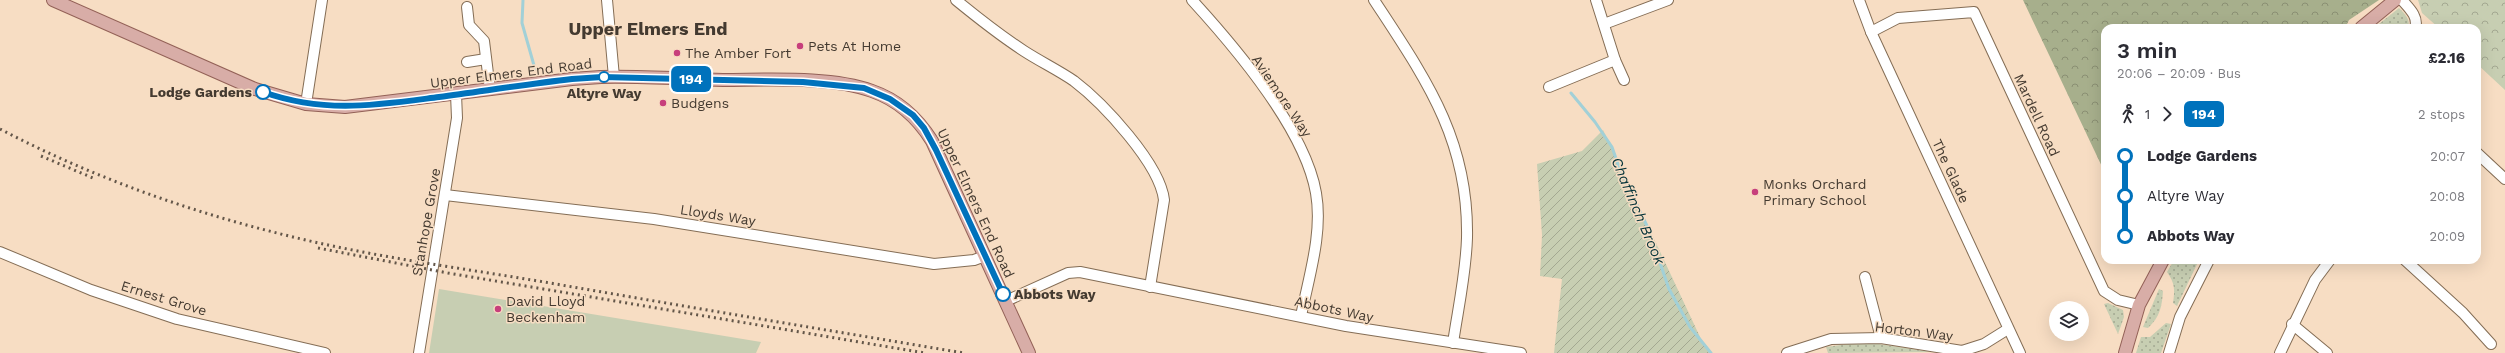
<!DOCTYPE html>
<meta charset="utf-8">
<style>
:root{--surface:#fff;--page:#f2f2f3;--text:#2b2b33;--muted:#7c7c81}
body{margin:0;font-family:"Work Sans",sans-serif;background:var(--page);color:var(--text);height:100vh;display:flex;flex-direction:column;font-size:15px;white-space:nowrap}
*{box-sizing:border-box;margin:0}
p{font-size:13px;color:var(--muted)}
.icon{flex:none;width:22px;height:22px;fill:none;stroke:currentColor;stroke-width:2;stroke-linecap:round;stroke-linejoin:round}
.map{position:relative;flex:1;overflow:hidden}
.drawer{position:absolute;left:2101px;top:24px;width:380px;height:240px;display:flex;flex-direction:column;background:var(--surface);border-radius:12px;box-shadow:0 4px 16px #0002}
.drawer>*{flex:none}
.badge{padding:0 8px;border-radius:6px;font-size:14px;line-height:26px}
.fabs{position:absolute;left:2049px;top:301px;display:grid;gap:8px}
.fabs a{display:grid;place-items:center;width:40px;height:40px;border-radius:50%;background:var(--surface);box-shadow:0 4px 16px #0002;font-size:20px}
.map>.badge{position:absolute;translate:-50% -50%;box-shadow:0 0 0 2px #fff}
.legs{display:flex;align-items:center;gap:6px;height:44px;padding:0 16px;font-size:13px}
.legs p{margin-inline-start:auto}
.overview{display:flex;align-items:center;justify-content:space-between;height:68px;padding:0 16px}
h1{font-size:22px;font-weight:600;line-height:30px}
ul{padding:0 16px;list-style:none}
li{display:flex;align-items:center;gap:14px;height:40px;font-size:15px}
li i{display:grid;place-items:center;width:6px;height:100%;margin:0 5px;background:currentColor}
li i::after{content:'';width:10px;height:10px;margin:-5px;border:3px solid;border-radius:50%;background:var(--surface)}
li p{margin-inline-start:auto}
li:first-child i{background:linear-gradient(#0000 50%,currentColor 0)}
li:last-child i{background:linear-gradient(currentColor 50%,#0000 0)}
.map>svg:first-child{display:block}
.grass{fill:url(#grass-dots)}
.forest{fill:url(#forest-crowns)}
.park{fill:url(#park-crowns)}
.garden{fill:url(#garden-furrows)}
.pitch{fill:#c7ceb2}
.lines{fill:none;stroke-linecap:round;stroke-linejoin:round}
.stream{stroke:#a2d0d7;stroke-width:3}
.minor-casing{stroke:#846d55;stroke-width:12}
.major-casing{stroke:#936157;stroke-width:14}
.minor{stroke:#fff;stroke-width:10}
.major{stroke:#d8ada7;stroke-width:12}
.rail{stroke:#635649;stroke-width:3;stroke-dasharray:2 4;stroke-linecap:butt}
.line-1-casing{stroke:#fff;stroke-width:9}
.line-1{stroke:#0072bc;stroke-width:6}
.poi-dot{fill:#c73f7c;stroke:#f7ddc3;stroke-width:1.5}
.stop-1-dot{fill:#fff;stroke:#0072bc;stroke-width:2}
.labels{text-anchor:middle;stroke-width:3;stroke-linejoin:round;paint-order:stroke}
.poi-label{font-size:14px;fill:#443a30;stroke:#f7ddc3;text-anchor:start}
.street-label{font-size:14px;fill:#443a30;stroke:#f7ddc3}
.stop-label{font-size:14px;font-weight:bold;fill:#443a30;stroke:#f7ddc3;text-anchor:end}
.water-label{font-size:15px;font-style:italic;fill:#06343a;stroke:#f7ddc3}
.district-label{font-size:18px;font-weight:bold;fill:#443a30;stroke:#f7ddc3}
</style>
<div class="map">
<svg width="2505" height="353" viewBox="0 0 2505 353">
<defs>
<pattern id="grass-dots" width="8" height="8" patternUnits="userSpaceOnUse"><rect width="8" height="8" fill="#c7ceb2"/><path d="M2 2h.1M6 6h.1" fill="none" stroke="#a3a891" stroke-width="1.8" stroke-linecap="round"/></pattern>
<pattern id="forest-crowns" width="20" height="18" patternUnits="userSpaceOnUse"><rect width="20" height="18" fill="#a7af8c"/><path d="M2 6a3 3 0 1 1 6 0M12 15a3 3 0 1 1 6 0" fill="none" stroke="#8a8f73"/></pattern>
<pattern id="park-crowns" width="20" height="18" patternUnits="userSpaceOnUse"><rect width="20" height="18" fill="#c7ceb2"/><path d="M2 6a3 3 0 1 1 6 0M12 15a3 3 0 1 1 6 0" fill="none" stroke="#a3a891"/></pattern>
<pattern id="garden-furrows" width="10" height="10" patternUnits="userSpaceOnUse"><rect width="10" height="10" fill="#c7ceb2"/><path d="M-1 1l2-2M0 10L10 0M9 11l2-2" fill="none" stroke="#a3a891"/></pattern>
</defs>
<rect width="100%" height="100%" fill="#f7ddc3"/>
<!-- grass -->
<g class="grass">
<path d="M2399,8C2405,14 2411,20 2408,28H2374Z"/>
<path d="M2174,260H2199L2177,306L2173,303C2175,290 2175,283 2167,272Z"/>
<path d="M2159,289L2163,291C2162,306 2160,317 2148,328L2143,327Z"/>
<polygon points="2108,303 2123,310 2124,317 2118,334 2104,304"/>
<polygon points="2166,323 2171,324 2161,353 2136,353 2141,337 2150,337"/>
<polygon points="1848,344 1879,344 1931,352 1828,353 1826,347"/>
</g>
<!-- forest -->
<polygon class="forest" points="2023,0 2379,0 2349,20 2345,28 2105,28 2105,173"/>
<!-- park -->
<polygon class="park" points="2418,0 2505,0 2505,90 2477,64 2477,28 2439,28 2422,13"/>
<!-- garden -->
<polygon class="garden" points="1603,130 1701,339 1711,353 1554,353 1562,279 1540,276 1542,235 1537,164 1582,151"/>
<!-- pitch -->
<polygon class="pitch" points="439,289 761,342 756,353 429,353"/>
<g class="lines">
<!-- stream -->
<g class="stream">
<polyline points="523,0 522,23 535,69"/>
<polyline points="1571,93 1595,122 1612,147 1619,167 1648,228 1669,289 1690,327 1711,353"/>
</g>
<defs>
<g id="minor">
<polyline points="607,0 614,77"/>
<path d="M956,0C978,18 1001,36 1024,51C1041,62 1058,70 1074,81C1103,103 1160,164 1164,200L1150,287"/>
<path d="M1192,0C1235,47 1305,129 1316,193C1323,233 1309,276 1301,316"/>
<path d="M1374,0C1425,78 1469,139 1467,238C1466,273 1458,309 1453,343"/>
<polyline points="1596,0 1615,60 1624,80"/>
<polyline points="1859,0 1871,32 2020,353"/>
<path d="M2402,0C2409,8 2419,17 2415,28"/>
<polyline points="467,7 469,25 484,41 490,90"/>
<polyline points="1604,24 1668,0"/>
<polyline points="1871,32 1898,18 1974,12 2104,291 2118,300 2139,305"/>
<polyline points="467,62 486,59"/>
<polyline points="1549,87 1615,60"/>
<polyline points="306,104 322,0"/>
<polyline points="2477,153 2505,179"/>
<polyline points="445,195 654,219 934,264 974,260 985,256"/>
<polyline points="0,252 91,290 177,319 325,353"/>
<polyline points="2405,260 2463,313 2491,344"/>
<polyline points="1865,277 1881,338"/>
<polyline points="1006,301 1068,273 1080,272 1346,326 1521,353"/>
<polyline points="2292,324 2327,353"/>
<polyline points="419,353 457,118 456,94"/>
<polyline points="1787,353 1831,339 1881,338 1962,351 1984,344 2008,329"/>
<polyline points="2169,353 2180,317 2209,260"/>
<polyline points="2280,353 2315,280 2330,260"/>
</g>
<g id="major">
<path d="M53,0L255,89L306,104L345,107L572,79L601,77C642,76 683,79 723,80C768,80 831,76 872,91C898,100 917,117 932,141L1029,353"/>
<polyline points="2361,28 2395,0"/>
<polyline points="2125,353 2139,305 2163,260"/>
</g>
</defs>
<!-- minor casing -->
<use href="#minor" class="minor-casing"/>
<!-- major casing -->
<use href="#major" class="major-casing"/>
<!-- minor -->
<use href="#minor" class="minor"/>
<!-- major -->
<use href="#major" class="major"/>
<!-- rail -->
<g class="rail">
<path d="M0,129C90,176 187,211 285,235C372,257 462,268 550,283C688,307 826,330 964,353"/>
<polyline points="41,156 93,178"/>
<polyline points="318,248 448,273 925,353"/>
</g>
</g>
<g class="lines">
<defs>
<path id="line-1" d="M263,92C325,114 377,105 439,97C484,91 528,84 572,79L602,77L803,82L864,88L890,99L913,115L924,128L936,150L1003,294"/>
</defs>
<!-- line-1 casing -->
<use href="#line-1" class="line-1-casing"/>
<!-- line-1 -->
<use href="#line-1" class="line-1"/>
</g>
<!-- markers -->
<g class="poi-dot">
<circle cx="800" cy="46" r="4"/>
<circle cx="677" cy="53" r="4"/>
<circle cx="663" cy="103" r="4"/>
<circle cx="1755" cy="192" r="4"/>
<circle cx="498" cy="309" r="4"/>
</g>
<g class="stop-1-dot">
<circle cx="604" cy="77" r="5"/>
<circle cx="263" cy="92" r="7"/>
<circle cx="1003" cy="294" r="7"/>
</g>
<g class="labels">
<!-- poi labels -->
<g class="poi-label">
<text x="808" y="51">Pets At Home</text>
<text x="685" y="58">The Amber Fort</text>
<text x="671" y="108">Budgens</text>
<text x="1763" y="189">Monks Orchard<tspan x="1763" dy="16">Primary School</tspan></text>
<text x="506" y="306">David Lloyd<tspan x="506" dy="16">Beckenham</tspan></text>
</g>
<!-- street labels -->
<g class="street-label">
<text transform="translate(511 73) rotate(-7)" y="5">Upper Elmers End Road</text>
<text transform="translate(1282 96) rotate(56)" y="5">Aviemore Way</text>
<text transform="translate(2037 115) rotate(65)" y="5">Mardell Road</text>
<text transform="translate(1951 171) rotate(65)" y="5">The Glade</text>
<text transform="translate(976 203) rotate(65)" y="5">Upper Elmers End Road</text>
<text transform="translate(718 215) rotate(9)" y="5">Lloyds Way</text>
<text transform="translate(426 222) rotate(-80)" y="5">Stanhope Grove</text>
<text transform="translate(164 298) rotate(17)" y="5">Ernest Grove</text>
<text transform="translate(1334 309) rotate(12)" y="5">Abbots Way</text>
<text transform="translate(1914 331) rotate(7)" y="5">Horton Way</text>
</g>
<!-- stop labels -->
<g class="stop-label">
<text x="252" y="97">Lodge Gardens</text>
<text x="604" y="98" text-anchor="middle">Altyre Way</text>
<text x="1014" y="299" text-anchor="start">Abbots Way</text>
</g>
<!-- water labels -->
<g class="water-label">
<text transform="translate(1638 211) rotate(67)" y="5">Chaffinch Brook</text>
</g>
<!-- district labels -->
<g class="district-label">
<text x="648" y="35">Upper Elmers End</text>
</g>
</g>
</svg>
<div class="fabs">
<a><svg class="icon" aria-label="layers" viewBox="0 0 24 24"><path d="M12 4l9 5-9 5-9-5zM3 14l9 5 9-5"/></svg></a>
</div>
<b class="badge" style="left:691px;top:79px;background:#0072bc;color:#fff">194</b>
<section class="drawer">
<div class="overview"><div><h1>3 min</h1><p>20:06 – 20:09 · Bus</p></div><b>£2.16</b></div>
<div class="legs"><svg class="icon" aria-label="walk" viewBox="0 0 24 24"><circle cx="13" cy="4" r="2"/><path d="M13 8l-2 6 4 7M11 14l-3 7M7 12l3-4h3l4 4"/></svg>1<svg class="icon" aria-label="forward" viewBox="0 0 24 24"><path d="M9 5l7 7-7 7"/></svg><b class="badge" style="background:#0072bc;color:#fff">194</b><p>2 stops</p></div>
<ul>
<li><i style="color:#0072bc"></i><b>Lodge Gardens</b><p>20:07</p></li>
<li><i style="color:#0072bc"></i><span>Altyre Way</span><p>20:08</p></li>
<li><i style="color:#0072bc"></i><b>Abbots Way</b><p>20:09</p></li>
</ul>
</section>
</div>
